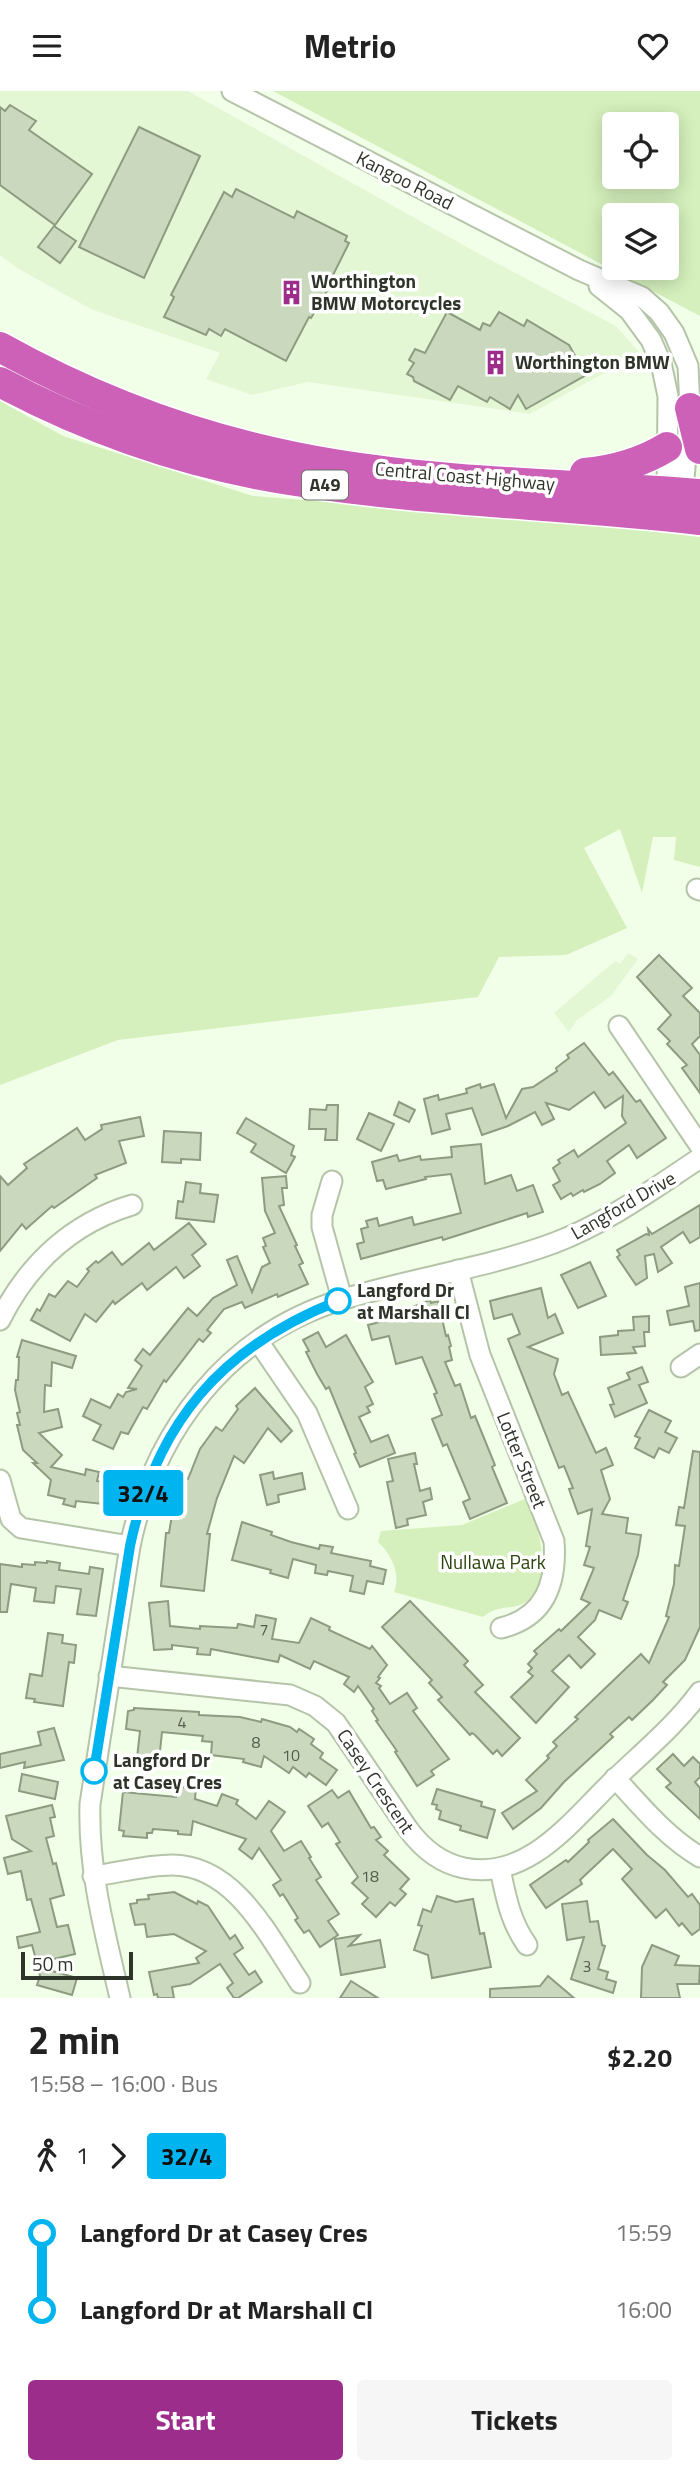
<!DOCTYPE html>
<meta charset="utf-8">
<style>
:root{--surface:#fff;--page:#f6f6f6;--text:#222;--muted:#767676;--accent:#9d2d8b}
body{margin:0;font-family:"Titillium Web",sans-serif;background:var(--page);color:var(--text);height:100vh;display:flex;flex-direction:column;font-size:26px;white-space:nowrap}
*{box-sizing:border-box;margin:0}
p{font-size:23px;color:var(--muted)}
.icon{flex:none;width:38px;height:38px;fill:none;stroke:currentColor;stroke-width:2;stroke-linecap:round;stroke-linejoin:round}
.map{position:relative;height:1907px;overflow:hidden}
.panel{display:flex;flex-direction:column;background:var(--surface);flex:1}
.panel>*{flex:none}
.badge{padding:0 14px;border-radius:5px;font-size:24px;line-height:46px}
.fabs{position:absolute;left:602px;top:21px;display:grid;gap:14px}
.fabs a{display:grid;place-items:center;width:77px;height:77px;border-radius:7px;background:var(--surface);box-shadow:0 4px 18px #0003;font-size:35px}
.scale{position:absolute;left:21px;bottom:18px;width:112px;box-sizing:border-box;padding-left:7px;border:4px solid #2e3429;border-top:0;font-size:19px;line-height:24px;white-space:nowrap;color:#2e3429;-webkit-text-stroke:5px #fff;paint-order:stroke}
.map>.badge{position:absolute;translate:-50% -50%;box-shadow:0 0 0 4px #fff}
.legs{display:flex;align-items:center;gap:10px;height:77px;padding:0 28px;font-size:23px}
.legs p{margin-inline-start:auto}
.head{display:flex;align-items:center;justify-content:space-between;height:119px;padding:0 28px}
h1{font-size:38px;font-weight:700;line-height:52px}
.action{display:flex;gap:14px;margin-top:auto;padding:14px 28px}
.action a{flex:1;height:80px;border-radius:7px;background:var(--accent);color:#fff;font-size:28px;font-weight:700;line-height:80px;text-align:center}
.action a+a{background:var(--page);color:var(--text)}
ul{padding:0 28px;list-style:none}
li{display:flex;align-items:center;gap:24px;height:77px;font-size:26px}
li i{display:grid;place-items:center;width:10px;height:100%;margin:0 9px;background:currentColor}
li i::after{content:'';width:18px;height:18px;margin:-9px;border:5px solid;border-radius:50%;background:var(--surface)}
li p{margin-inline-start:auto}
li:first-child i{background:linear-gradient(#0000 50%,currentColor 0)}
li:last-child i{background:linear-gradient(currentColor 50%,#0000 0)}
header{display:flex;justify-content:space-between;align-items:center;height:91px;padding:0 28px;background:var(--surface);font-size:32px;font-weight:700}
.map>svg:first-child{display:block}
.built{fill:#e4f7d4}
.green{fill:#d5f0bc;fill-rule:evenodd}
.building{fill:#cad9bd;stroke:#8d9b81;stroke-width:2}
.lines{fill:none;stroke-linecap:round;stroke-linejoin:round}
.minor-casing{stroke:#b5c4a9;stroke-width:23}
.highway-casing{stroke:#fff;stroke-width:33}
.minor{stroke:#fff;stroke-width:19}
.highway{stroke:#cc61b7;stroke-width:30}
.line-1-casing{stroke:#fff;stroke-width:16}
.line-1{stroke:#00b5ef;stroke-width:10}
.stop-1-dot{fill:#fff;stroke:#00b5ef;stroke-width:3.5}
.labels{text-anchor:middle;stroke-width:7;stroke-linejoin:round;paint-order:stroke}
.number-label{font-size:16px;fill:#555d4e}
.shield{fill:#fff;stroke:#6d7169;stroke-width:2}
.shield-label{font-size:18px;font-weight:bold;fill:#2e3429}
.street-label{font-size:19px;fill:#2e3429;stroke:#fff}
.poi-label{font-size:19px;font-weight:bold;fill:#2e3429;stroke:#fff;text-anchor:start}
.stop-label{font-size:19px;font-weight:bold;fill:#2e3429;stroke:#fff;text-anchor:start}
.park-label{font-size:19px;fill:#2b430d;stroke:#fff}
</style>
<header><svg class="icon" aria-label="menu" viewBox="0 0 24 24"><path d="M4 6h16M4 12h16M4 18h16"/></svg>Metrio<svg class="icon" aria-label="heart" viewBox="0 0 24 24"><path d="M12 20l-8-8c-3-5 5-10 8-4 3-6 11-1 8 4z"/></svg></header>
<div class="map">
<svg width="700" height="1907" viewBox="0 0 700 1907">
<rect width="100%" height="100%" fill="#f2ffe8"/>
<!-- built -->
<g class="built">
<polygon points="0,0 188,0 474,160 616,235 640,262 530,323 308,291 252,304 206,288 220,262 93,219 17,177 0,164"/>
<polygon points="628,862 638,868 611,905 577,929 569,941 554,922 615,870 620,873"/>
</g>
<!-- green -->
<g class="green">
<path d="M273,0H700V225ZM667,33V86H614V33ZM614,124H667V177H614Z"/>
<polygon points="0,310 63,345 253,405 542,428 700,446 700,776 674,769 676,746 653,746 642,802 620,738 584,757 627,837 566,864 499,866 478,906 118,949 0,994"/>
<path d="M527,1407C538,1435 557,1492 524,1512C510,1520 500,1512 483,1526L394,1501C401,1483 392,1464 378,1451L381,1440L462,1434Z"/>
</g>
<!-- building -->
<g class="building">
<polygon points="10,14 36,30 29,39 92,83 55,134 0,94 0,16 5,20"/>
<polygon points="139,36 200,65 144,187 79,156"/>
<polygon points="236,98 294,127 297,120 347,145 345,150 349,152 328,194 330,195 311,227 309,226 286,270 225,238 221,245 209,238 206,244 164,226 174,206 171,204 224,101 232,106"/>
<polygon points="54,135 76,150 60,172 38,156"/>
<polygon points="447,221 480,239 483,232 490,235 499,221 524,235 527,229 569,254 586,284 526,318 518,304 510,318 490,306 487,311 458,295 450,309 414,290 413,286 407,283 414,272 409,269 415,258 425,262"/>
<polygon points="659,864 692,897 683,905 700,922 700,945 692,953 700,964 700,1002 682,977 687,974 667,953 670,950 658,938 671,924 637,886"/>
<polygon points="584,952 609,984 613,981 636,1011 640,1009 666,1047 637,1067 629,1054 607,1070 615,1082 600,1093 584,1101 583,1099 573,1105 571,1102 561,1108 553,1094 560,1090 553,1077 560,1072 558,1069 574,1059 578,1066 626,1032 622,1025 623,1005 605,1017 594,1001 569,1019 546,1012 554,1028 542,1034 535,1021 508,1035 482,1044 472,1017 446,1023 450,1038 432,1043 424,1008 438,1004 439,1009 467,1002 466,998 480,993 481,997 494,993 506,1027 522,998 533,996 557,980 556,977 569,967 567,964"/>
<polygon points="399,1011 415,1019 409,1031 394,1024"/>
<polygon points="327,1014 338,1014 337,1049 325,1049 326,1038 309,1038 310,1018 326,1019"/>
<polygon points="369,1022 394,1033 381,1060 357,1048"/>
<polygon points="140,1026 144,1045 119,1050 126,1072 95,1084 97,1087 54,1117 52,1115 26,1138 22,1133 0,1160 0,1085 8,1094 27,1077 24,1073 77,1037 85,1049 102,1038 101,1034"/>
<polygon points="246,1027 294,1055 291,1064 295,1066 286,1082 251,1061 256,1053 237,1042"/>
<polygon points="164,1040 201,1042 200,1069 181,1068 181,1072 162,1071"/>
<polygon points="481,1053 485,1093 511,1084 517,1100 533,1094 543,1121 528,1126 527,1122 462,1143 443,1149 442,1146 361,1168 357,1153 364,1151 361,1138 368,1136 366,1130 377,1127 379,1135 412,1126 414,1134 461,1122 451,1083 425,1086 426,1088 386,1098 383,1089 377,1090 372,1071 397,1064 399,1070 420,1065 421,1069 452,1066 451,1056"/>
<polygon points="286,1085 287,1097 282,1097 284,1114 279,1115 297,1154 295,1155 303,1172 299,1174 308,1193 278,1206 277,1203 245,1217 242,1211 224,1218 207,1239 211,1242 203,1251 199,1248 166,1291 164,1289 147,1318 143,1316 128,1343 121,1341 113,1358 93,1349 101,1334 83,1325 91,1308 110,1317 118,1303 123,1306 126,1301 137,1298 128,1297 142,1275 135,1269 143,1258 150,1264 188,1217 197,1225 213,1207 237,1194 227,1169 237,1165 252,1201 262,1176 270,1172 263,1156 266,1155 263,1147 275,1142 265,1120 262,1087"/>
<polygon points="186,1091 201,1093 200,1102 218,1104 214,1131 176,1127 178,1110 183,1111"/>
<polygon points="700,1114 700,1146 690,1152 683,1141 661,1156 672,1172 658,1181 654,1163 645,1165 647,1187 636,1194 617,1166 620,1164 617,1159 646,1143 649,1144 648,1138 652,1143"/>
<polygon points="189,1132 206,1153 192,1164 200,1175 184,1187 176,1176 147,1199 142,1192 115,1213 113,1210 96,1231 85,1223 70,1250 31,1229 37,1218 40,1220 49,1203 55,1206 68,1190 77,1196 89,1180 87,1178 96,1170 98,1172 112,1161 122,1174 149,1152 154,1159"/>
<polygon points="590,1171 606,1205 578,1217 561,1184"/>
<polygon points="700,1192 700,1239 695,1240 693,1230 670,1234 667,1220 689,1215 685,1196"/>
<polygon points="541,1197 548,1227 555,1223 563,1242 528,1256 558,1268 554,1283 562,1304 568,1301 596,1362 606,1357 613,1374 601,1379 610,1408 602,1423 628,1427 626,1442 641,1444 638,1464 623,1509 628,1511 621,1528 599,1519 595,1529 578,1546 595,1563 581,1577 569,1564 552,1580 569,1596 536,1632 511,1606 533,1585 528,1581 532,1577 528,1573 537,1563 534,1560 559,1538 561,1540 590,1512 581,1508 594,1477 584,1474 590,1456 586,1455 592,1418 578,1423 569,1398 573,1397 564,1375 559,1377 508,1248 520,1243 512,1223 494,1228 490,1210"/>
<polygon points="430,1209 431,1212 438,1210 446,1245 448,1244 451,1255 449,1256 452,1269 445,1271 455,1295 460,1293 471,1327 475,1325 495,1374 492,1376 507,1412 470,1428 463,1411 470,1408 447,1353 443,1355 432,1328 442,1324 434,1303 437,1302 422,1266 396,1273 389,1245 372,1249 368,1234 411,1223 410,1217"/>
<polygon points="649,1225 649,1241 644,1241 645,1255 633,1256 636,1262 601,1264 600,1246 618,1244 618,1240 634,1239 633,1226"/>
<polygon points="318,1241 326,1256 346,1244 373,1291 365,1296 373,1313 367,1316 370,1321 359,1326 371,1351 388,1344 395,1362 360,1376 354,1363 356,1362 329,1296 326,1298 317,1283 306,1261 309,1260 303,1249"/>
<polygon points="22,1249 76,1265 72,1277 52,1271 51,1295 45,1294 44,1321 58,1318 62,1336 39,1342 62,1364 51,1376 85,1384 86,1378 99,1381 97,1390 116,1394 112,1414 76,1410 75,1416 63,1413 65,1408 48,1404 51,1389 33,1372 37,1372 23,1359 17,1334 20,1334 17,1322 20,1321 15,1299 16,1289 18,1289 19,1266 17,1266"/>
<polygon points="642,1276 648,1291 639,1294 647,1312 615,1326 610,1314 614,1313 608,1297 630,1288 627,1282"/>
<polygon points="255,1297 292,1340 281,1351 268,1337 244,1372 234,1365 217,1407 207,1443 210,1443 204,1500 161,1495 166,1442 169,1442 172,1424 185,1387 188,1388 200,1358 216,1336 222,1340 238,1318 236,1315"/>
<polygon points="649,1319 671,1330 665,1341 677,1347 669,1362 659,1357 654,1367 635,1357 640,1347 635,1345"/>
<polygon points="693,1360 700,1361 700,1536 685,1569 663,1591 667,1594 653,1609 632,1629 629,1626 610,1643 613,1646 564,1691 541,1717 513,1738 502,1722 537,1700 526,1689 549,1667 547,1665 557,1655 553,1651 578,1628 575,1626 641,1563 649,1572 669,1526 666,1525 674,1493 675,1474 679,1475 685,1435 676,1434 679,1416 684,1417"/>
<polygon points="415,1362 417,1373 414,1373 420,1400 430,1397 432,1408 423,1411 426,1424 407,1428 408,1434 396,1437 387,1391 393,1390 388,1368"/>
<polygon points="273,1381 274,1388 302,1382 305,1398 278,1404 279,1411 267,1414 260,1384"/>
<polygon points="242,1431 272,1441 271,1444 291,1451 319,1458 320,1454 333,1456 331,1462 371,1470 370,1475 386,1479 383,1493 367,1490 364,1503 350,1500 353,1485 328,1480 327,1484 315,1482 316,1474 293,1468 288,1487 270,1482 271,1479 232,1469"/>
<polygon points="47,1470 60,1472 59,1479 89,1483 90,1476 103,1478 96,1525 77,1523 81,1498 56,1495 54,1512 34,1510 36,1497 11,1493 7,1521 0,1521 0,1473 22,1476 22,1473 35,1474 35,1471 47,1472"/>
<polygon points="168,1510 170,1535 200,1538 200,1535 237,1537 238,1533 254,1536 256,1524 276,1528 272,1548 299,1552 311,1527 330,1536 329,1539 370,1558 372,1555 387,1574 378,1586 380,1587 376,1592 381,1595 379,1597 390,1613 407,1602 417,1617 413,1620 449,1668 431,1680 434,1684 417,1695 395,1661 397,1660 376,1630 378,1629 372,1620 374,1618 358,1595 354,1601 344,1593 349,1586 314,1570 310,1578 280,1564 278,1571 211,1558 210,1564 197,1563 198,1557 172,1554 172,1558 154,1559 149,1512"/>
<polygon points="410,1510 468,1570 464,1574 483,1594 475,1601 520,1647 502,1665 497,1659 493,1663 475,1644 472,1642 470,1644 438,1609 442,1606 429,1592 432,1589 382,1536"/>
<polygon points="48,1542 63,1544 62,1552 76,1554 74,1572 69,1571 63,1615 34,1611 35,1608 26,1607 30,1583 42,1585"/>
<polygon points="134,1617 199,1621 199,1624 240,1626 261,1631 262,1628 290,1636 297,1641 299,1638 314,1648 311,1653 323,1662 320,1667 337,1679 326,1694 309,1682 306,1686 293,1676 289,1682 264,1665 261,1676 243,1671 244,1668 211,1664 212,1651 202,1650 203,1645 162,1641 159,1670 137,1667 140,1640 126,1638 128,1620 134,1619"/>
<polygon points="54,1637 64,1669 24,1677 25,1671 0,1677 0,1663 41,1654 38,1641"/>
<polygon points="673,1663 684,1675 693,1666 700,1673 700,1686 695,1691 700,1697 700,1728 666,1696 671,1692 657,1678"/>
<polygon points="22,1683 58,1691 55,1708 19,1700"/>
<polygon points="177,1696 196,1697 195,1708 217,1715 222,1703 238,1709 236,1713 256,1728 269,1710 285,1721 271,1740 284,1760 301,1750 311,1766 309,1767 321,1786 316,1789 339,1823 328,1830 338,1844 320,1856 309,1839 304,1842 295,1829 298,1827 283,1803 280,1805 273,1794 281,1789 259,1757 252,1768 239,1758 246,1748 193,1730 191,1744 178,1743 178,1740 153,1738 152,1742 147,1742 147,1747 123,1745 124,1740 119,1739 123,1701 176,1706"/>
<polygon points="437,1698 482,1711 481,1715 495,1719 487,1747 460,1739 461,1735 439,1728 441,1720 436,1718 437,1714 432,1713"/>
<polygon points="332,1699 338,1707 349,1700 371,1737 374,1736 381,1746 376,1749 388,1760 384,1764 409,1788 400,1798 406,1803 395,1815 390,1811 376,1826 362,1813 368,1807 352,1792 358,1786 336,1753 340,1751 328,1732 322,1736 308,1715"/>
<polygon points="52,1714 55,1726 50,1727 54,1745 46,1747 53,1773 56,1772 64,1804 50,1808 57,1836 68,1834 75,1863 37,1872 32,1854 19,1857 17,1846 40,1841 31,1808 27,1809 21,1780 8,1783 4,1767 31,1760 12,1748 6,1725"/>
<polygon points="613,1728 647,1764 665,1779 688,1806 692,1803 700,1814 700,1838 692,1844 682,1832 679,1835 666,1818 656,1827 622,1788 632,1778 613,1758 580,1789 582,1793 546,1817 530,1794 566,1769 568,1771 589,1751 588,1749"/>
<polygon points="174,1801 197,1813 198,1810 208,1815 230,1848 235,1844 243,1857 234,1863 249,1884 255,1880 262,1891 238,1907 234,1907 227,1897 233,1892 220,1873 190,1893 172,1896 174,1907 158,1907 157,1903 154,1904 149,1881 199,1872 196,1867 206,1860 174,1843 147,1846 145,1833 135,1834 130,1813 137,1812 137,1809 149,1808 148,1804"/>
<polygon points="437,1805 456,1811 473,1808 480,1843 484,1842 491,1876 432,1887 428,1864 414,1859 422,1835 418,1834 423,1818 431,1821"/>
<polygon points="587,1810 590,1831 598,1830 602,1854 605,1855 598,1878 608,1881 606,1888 616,1891 613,1902 571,1888 584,1846 567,1849 562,1813"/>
<polygon points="360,1844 349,1855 380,1849 385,1876 341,1884 335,1848"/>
<polygon points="652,1854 679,1865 675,1874 700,1875 699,1893 677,1893 680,1907 641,1907 642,1876"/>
<polygon points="38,1876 77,1887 72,1904 37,1894 40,1885"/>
<polygon points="548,1885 574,1907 490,1907 490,1898 540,1895"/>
<polygon points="351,1890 378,1907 340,1907"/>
</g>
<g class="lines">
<defs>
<g id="minor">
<polyline points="232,0 579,179 642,206 659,221 674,242 688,275 690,317 682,412"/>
<polyline points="599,195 629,219 651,249 661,272 668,305 667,410"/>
<polyline points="697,798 700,799"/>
<polyline points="619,935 700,1055"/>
<polyline points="332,1090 322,1124 322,1136 342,1208"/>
<path d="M458,1179L480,1264L554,1450C557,1492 545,1526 501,1537"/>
<path d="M0,1229C28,1173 72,1132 132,1114"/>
<polyline points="258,1250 307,1322 348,1418"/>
<polyline points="681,1276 700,1263"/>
<polyline points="0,1389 11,1428 21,1437 130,1455"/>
<path d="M109,1585L290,1604L315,1615L336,1632L408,1738C422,1757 440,1772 464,1777C529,1790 572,1729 614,1689C643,1661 676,1634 700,1601"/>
<path d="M615,1687C642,1716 666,1746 700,1766"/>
<path d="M500,1778C506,1806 510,1830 527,1854"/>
<path d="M93,1785C118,1782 146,1774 172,1774C235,1774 269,1846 300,1892"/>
<path d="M120,1907C105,1842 88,1780 90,1713L130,1455C154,1340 227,1243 344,1208C413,1187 486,1177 554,1152C607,1132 653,1098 700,1067"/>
</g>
<g id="highway">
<path d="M0,256C104,314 217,354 334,373C455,393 579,393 700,403"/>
<path d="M0,291C90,339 189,373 289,389C425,411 564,413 700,429"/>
<polyline points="690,317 700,358"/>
<path d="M585,382C615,379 641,372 667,356"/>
</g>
</defs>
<!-- minor casing -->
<use href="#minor" class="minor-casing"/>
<!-- highway casing -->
<use href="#highway" class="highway-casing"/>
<!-- minor -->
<use href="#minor" class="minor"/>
<!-- highway -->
<use href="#highway" class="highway"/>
</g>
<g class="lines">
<defs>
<path id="line-1" d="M94,1680L130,1455C156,1332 221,1256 338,1210"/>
</defs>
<!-- line-1 casing -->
<use href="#line-1" class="line-1-casing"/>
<!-- line-1 -->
<use href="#line-1" class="line-1"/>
</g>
<!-- icons -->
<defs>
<symbol id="building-bare" viewBox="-9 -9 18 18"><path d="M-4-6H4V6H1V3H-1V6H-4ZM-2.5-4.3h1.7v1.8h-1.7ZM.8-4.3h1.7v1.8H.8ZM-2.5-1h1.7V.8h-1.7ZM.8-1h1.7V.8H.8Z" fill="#9d2d8b" stroke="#fff" stroke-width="2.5" paint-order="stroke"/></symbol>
</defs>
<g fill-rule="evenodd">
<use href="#building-bare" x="274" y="184" width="35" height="35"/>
<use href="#building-bare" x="478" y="254" width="35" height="35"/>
</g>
<!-- markers -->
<g class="stop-1-dot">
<circle cx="338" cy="1210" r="12"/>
<circle cx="94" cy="1680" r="12"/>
</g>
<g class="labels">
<!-- number labels -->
<g class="number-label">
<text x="264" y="1544">7</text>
<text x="182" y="1637">4</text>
<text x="256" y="1657">8</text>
<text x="291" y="1670">10</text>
<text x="370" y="1791">18</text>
<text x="587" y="1881">3</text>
</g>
<!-- shield labels -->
<rect class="shield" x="302" y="379.5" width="46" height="29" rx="5"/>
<g class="shield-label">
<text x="325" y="400">A49</text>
</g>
<!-- street labels -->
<g class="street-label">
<text transform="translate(405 89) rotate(27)" y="7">Kangoo Road</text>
<text transform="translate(465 385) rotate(5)" y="7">Central Coast Highway</text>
<text transform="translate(623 1114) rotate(-30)" y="7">Langford Drive</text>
<text transform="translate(522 1369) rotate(68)" y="7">Lotter Street</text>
<text transform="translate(376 1690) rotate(56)" y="7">Casey Crescent</text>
</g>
<!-- poi labels -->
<g class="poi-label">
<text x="311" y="197">Worthington<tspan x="311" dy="22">BMW Motorcycles</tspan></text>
<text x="515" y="278">Worthington BMW</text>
</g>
<!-- stop labels -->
<g class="stop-label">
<text x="357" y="1206">Langford Dr<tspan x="357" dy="22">at Marshall Cl</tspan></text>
<text x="113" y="1676">Langford Dr<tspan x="113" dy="22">at Casey Cres</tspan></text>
</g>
<!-- park labels -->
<g class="park-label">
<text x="493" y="1478">Nullawa Park</text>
</g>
</g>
</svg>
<div class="fabs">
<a><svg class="icon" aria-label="locate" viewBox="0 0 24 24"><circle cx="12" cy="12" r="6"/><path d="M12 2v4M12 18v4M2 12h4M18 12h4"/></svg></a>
<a><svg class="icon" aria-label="layers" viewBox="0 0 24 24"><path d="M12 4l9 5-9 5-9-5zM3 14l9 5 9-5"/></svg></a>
</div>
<div class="scale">50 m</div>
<b class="badge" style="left:143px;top:1402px;background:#00b5ef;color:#111">32/4</b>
</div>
<section class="panel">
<div class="head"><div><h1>2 min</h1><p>15:58 – 16:00 · Bus</p></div><b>$2.20</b></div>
<div class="legs"><svg class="icon" aria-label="walk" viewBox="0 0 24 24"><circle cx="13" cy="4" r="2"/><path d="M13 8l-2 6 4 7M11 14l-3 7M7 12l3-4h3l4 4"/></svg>1<svg class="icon" aria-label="forward" viewBox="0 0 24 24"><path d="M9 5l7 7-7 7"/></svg><b class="badge" style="background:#00b5ef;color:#111">32/4</b></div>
<ul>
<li><i style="color:#00b5ef"></i><b>Langford Dr at Casey Cres</b><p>15:59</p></li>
<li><i style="color:#00b5ef"></i><b>Langford Dr at Marshall Cl</b><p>16:00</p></li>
</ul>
<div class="action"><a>Start</a><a>Tickets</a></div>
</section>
